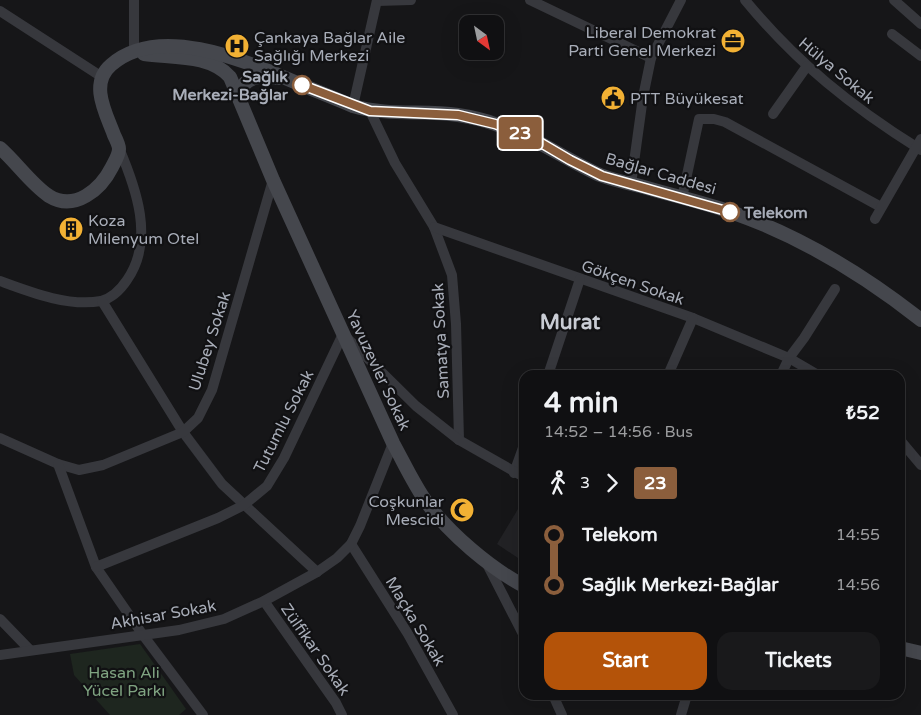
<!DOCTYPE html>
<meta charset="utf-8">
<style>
:root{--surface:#101012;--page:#19191b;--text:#f1f3f6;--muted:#9c9d9f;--line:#303032;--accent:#b45309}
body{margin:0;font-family:"Varela Round",sans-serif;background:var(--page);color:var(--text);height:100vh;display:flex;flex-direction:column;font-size:19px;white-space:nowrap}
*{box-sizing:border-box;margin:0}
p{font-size:16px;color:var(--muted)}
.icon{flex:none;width:28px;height:28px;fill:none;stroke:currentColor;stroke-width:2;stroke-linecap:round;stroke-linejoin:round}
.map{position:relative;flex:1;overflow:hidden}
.panel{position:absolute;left:519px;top:370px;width:386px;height:330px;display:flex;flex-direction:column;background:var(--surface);border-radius:15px;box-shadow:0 5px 20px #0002,0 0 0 1px var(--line)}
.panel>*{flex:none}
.badge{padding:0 10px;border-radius:4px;font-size:18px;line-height:32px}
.needle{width:32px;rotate:147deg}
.controls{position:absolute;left:459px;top:15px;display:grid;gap:10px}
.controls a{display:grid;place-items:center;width:45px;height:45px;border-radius:10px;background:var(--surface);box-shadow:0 5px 20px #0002,0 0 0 1px var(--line);font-size:25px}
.map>.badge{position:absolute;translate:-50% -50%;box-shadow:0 0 0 2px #fff}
.legs{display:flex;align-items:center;gap:8px;height:55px;padding:0 25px;font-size:16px}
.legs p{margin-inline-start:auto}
.summary{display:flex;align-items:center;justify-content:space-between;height:85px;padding:0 25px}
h1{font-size:28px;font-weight:800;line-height:38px}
.button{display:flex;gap:10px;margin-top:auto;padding:10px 25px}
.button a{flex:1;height:58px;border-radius:15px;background:var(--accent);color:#fff;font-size:20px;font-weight:800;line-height:58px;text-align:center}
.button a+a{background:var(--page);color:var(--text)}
ul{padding:0 25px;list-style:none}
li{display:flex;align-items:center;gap:18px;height:50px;font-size:19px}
li i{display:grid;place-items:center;width:8px;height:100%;margin:0 6px;background:currentColor}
li i::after{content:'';width:12px;height:12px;margin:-6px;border:4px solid;border-radius:50%;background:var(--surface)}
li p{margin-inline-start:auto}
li:first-child i{background:linear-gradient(#0000 50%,currentColor 0)}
li:last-child i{background:linear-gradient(currentColor 50%,#0000 0)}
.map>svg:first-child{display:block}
.built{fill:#222225}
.green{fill:#1e261f}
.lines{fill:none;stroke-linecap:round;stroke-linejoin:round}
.street{stroke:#37383d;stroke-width:10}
.secondary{stroke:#45474d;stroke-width:14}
.line-1-casing{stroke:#fff;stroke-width:11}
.line-1{stroke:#8b5e3c;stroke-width:8}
.stop-1-dot{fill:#fff;stroke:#8b5e3c;stroke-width:2.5}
.labels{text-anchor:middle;stroke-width:4.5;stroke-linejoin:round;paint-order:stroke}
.poi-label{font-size:16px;fill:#a8adb8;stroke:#111113;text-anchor:start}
.street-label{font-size:16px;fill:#a8adb8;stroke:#111113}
.stop-label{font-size:16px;font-weight:bold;fill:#a8adb8;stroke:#111113;text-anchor:end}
.park-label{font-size:16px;fill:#7fa381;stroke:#111113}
.district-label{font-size:21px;font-weight:bold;fill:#c9ccd4;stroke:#111113}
</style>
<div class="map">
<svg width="921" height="715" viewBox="0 0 921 715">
<rect width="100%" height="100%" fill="#161618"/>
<!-- built -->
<polygon class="built" points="524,499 524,562 497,544"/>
<!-- green -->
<polygon class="green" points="140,644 186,709 179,715 110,715 74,675 70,654"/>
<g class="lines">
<!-- street -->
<g class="street">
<polyline points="134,0 134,53"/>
<polyline points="530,0 651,58"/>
<path d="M745,0C797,63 852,107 921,150"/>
<polyline points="894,0 921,24"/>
<polyline points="377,1 411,0"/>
<polyline points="0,11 102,77"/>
<polyline points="892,34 921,56"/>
<polyline points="353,106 377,0"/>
<polyline points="370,111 395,163 434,227 452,275 456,324 459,440"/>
<polyline points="773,114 807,66"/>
<polyline points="631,184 643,97 651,58 681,0"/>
<polyline points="682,198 699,119 714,119 725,122 881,207"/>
<polyline points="875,219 921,139"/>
<polyline points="434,227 693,318 789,358 818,375"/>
<path d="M0,281C30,292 68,307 101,301C112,298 121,289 127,280C155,240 136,188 119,148"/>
<polyline points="102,301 183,432 222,484 317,572"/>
<polyline points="548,375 580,279"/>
<polyline points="668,375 693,318"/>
<polyline points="781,375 789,358 804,338 835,289"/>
<polyline points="0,438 58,464 79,470 103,465 183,432 198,418 212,390 273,180"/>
<polyline points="900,440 921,465"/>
<polyline points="58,464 96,567 143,635 203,715"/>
<polyline points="514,473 524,445"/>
<polyline points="351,544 408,634 453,715"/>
<polyline points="487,564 524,636"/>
<polyline points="96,567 218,518 244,505 267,486 284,458 343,334 416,406 459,440 524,477"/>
<polyline points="264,601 336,703 342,715"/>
<polyline points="0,619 30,650"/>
<polyline points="0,655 179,630 224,619 264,601 317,572 337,558 351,544 360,526 393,443"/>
<polyline points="553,695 562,715"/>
<polyline points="681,715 687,695"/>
</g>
<!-- secondary -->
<g class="secondary">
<path d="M144,54C172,58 210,54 230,77L273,180L393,443C404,463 414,485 427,503C450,534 490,568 524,586"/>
<path d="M238,95C244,76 261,75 278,78"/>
<path d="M0,148C16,162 32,185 49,196C75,212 101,189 112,167C115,161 119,155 119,149C119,145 116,139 114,135C106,113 89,84 111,65C158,24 241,59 290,80C311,89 332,97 353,106C388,116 423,110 458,115C471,117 484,120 495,124C533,135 564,159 600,175C613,180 627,183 640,186C671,195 701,202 731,212C800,236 864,275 921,320"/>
<polyline points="900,648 921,653"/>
</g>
</g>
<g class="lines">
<defs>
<polyline id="line-1" points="302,85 370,111 458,115 495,124 536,140 570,160 602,176 730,212"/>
</defs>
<!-- line-1 casing -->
<use href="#line-1" class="line-1-casing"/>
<!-- line-1 -->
<use href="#line-1" class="line-1"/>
</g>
<!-- icons -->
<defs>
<symbol id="office-disc" viewBox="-11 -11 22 22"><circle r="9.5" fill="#f2b134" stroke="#111113"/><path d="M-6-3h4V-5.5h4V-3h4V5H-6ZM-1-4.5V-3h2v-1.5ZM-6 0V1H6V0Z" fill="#111"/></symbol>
<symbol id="hospital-disc" viewBox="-11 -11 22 22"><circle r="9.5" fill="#f2b134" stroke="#111113"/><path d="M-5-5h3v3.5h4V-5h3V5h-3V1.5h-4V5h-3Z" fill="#111"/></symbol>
<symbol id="civic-disc" viewBox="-11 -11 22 22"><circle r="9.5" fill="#f2b134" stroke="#111113"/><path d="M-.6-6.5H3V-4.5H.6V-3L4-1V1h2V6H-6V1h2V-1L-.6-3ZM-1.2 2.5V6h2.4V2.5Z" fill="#111"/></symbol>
<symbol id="building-disc" viewBox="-11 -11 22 22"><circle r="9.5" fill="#f2b134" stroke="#111113"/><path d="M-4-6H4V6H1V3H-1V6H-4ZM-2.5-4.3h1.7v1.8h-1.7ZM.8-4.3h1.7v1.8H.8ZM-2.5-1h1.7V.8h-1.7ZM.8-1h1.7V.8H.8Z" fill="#111"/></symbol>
<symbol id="mosque-disc" viewBox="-11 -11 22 22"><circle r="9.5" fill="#f2b134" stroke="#111113"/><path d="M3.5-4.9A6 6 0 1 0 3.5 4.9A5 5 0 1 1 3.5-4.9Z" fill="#111"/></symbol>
</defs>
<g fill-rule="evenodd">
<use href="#office-disc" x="719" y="27" width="28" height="28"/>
<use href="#hospital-disc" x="223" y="32" width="28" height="28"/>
<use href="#civic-disc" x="599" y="84" width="28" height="28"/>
<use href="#building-disc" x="57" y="215" width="28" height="28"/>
<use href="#mosque-disc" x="448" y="496" width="28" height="28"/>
</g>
<!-- markers -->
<g class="stop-1-dot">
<circle cx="302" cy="85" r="9"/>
<circle cx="730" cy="212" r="9"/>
</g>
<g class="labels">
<!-- poi labels -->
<g class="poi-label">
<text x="716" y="38" text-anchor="end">Liberal Demokrat<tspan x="716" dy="18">Parti Genel Merkezi</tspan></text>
<text x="254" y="43">Çankaya Bağlar Aile<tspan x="254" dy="18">Sağlığı Merkezi</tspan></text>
<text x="630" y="104">PTT Büyükesat</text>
<text x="88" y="226">Koza<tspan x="88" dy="18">Milenyum Otel</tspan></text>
<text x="444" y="507" text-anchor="end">Coşkunlar<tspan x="444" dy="18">Mescidi</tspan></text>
</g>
<!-- street labels -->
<g class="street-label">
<text transform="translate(837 70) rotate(40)" y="6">Hülya Sokak</text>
<text transform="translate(661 173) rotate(16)" y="6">Bağlar Caddesi</text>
<text transform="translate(633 282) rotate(19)" y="6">Gökçen Sokak</text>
<text transform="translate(209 341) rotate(-72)" y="6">Ulubey Sokak</text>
<text transform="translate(440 341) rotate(-93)" y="6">Samatya Sokak</text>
<text transform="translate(379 370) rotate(65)" y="6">Yavuzevler Sokak</text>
<text transform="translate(283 421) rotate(-63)" y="6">Tutumlu Sokak</text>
<text transform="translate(163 614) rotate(-10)" y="6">Akhisar Sokak</text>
<text transform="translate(416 621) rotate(59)" y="6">Maçka Sokak</text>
<text transform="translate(316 649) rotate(55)" y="6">Zülfikar Sokak</text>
</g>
<!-- stop labels -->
<g class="stop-label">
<text x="288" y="82">Sağlık<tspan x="288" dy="18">Merkezi-Bağlar</tspan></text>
<text x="744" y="218" text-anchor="start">Telekom</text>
</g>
<!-- park labels -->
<g class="park-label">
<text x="124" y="678">Hasan Ali<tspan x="124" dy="18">Yücel Parkı</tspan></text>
</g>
<!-- district labels -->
<g class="district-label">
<text x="570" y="329">Murat</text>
</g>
</g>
</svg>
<div class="controls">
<a><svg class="needle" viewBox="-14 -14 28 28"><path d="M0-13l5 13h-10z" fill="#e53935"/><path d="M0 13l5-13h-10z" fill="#9c9d9f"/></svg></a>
</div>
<b class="badge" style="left:520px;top:133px;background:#8b5e3c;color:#fff">23</b>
<section class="panel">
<div class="summary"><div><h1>4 min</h1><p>14:52 – 14:56 · Bus</p></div><b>₺52</b></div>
<div class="legs"><svg class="icon" aria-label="walk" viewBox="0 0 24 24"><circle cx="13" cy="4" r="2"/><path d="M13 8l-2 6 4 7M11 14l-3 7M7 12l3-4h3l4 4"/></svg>3<svg class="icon" aria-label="forward" viewBox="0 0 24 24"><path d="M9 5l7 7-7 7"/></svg><b class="badge" style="background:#8b5e3c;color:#fff">23</b></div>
<ul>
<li><i style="color:#8b5e3c"></i><b>Telekom</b><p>14:55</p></li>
<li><i style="color:#8b5e3c"></i><b>Sağlık Merkezi-Bağlar</b><p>14:56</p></li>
</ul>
<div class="button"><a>Start</a><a>Tickets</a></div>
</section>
</div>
